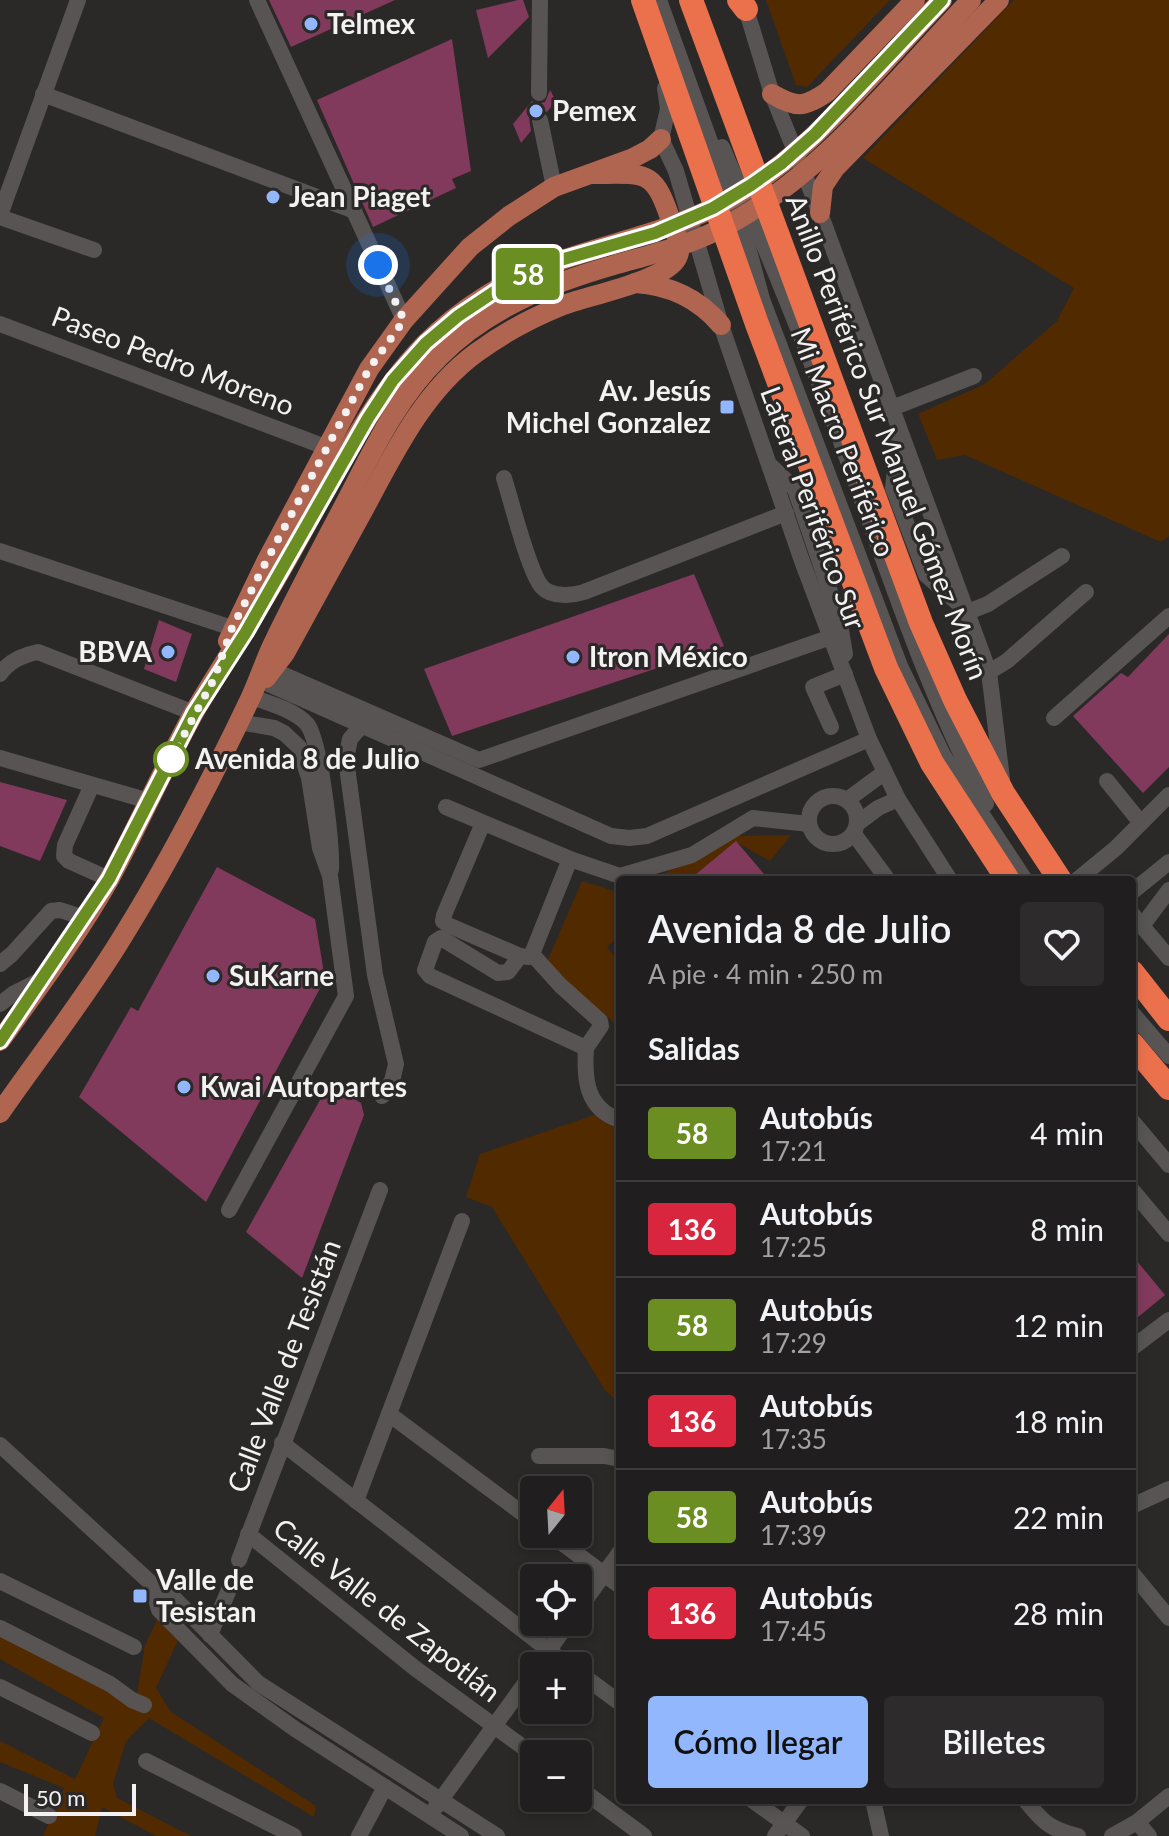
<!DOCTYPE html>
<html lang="es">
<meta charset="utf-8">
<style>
:root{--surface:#201e1e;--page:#2d2b2b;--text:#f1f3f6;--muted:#a2a2a4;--line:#3d3c3c;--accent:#93b7fd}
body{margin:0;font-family:Lato,sans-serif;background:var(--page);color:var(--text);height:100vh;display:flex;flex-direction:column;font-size:30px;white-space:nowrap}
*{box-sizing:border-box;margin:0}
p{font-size:26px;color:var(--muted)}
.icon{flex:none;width:44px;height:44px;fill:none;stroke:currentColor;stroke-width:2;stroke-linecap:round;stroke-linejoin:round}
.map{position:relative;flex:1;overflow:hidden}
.sheet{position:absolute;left:616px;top:876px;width:520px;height:928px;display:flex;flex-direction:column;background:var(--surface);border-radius:8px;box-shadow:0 4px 12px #0003,0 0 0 2px var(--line)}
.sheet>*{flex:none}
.badge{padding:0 16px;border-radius:6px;font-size:28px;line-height:52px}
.needle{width:52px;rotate:18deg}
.tools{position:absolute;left:520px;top:1476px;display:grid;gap:16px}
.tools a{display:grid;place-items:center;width:72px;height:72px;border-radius:8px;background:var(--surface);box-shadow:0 4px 12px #0003,0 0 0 2px var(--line);font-size:40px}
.scale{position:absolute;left:24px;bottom:20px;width:112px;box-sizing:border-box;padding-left:8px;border:4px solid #f3f1f1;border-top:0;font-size:22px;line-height:28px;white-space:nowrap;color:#f3f1f1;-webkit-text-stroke:6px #2b2828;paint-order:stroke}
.you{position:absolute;width:40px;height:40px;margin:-20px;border:6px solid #fff;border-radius:50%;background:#1a73e8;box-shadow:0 0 0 12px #1a73e833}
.map>.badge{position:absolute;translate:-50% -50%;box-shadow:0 0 0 4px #fff}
h2{padding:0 32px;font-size:30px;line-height:72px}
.round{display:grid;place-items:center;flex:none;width:84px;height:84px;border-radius:8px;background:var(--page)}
.overview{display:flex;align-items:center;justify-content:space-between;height:136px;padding:0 32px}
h1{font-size:38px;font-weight:600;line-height:60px}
.button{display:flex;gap:16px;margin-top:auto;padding:16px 32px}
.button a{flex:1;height:92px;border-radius:8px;background:var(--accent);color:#111;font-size:32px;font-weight:600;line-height:92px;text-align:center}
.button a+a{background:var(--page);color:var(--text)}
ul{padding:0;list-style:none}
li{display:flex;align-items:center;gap:24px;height:96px;padding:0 32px;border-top:2px solid var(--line)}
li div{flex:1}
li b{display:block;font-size:30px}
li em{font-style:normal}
li .badge{min-width:88px;font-weight:700;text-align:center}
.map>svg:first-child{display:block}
.green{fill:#522a00}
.building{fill:#813a5c}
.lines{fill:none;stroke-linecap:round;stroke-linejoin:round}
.minor{stroke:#585454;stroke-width:16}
.major{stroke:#b06550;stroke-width:20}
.highway{stroke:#eb714d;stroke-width:24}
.line-casing{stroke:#fff;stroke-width:18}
.line{stroke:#6b8e23;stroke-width:12}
.walk{stroke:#f3f1f1;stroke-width:8;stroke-dasharray:0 14.4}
.poi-dot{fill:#93b7fd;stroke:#2b2828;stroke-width:3}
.stop-dot{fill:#fff;stroke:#6b8e23;stroke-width:4}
.labels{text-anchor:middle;stroke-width:6;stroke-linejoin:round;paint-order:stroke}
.poi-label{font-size:28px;font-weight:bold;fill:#f3f1f1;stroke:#2b2828;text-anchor:start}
.street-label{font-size:28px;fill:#f3f1f1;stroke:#2b2828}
.stop-label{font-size:28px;font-weight:bold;fill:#f3f1f1;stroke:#2b2828;text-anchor:start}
</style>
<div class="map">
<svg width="1169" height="1836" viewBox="0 0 1169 1836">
<rect width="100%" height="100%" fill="#2b2828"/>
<!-- green -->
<g class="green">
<polygon points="766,0 890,0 807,87 796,85"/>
<polygon points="1014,0 1169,0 1169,536 1161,542 965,455 937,460 918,414 985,384 1057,321 1074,288 863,158"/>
<polygon points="791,835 770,861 736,842 689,880 651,880 737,836"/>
<polygon points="582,881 620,893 620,936 607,947 620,963 620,1028 595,1006 572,993 546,964"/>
<polygon points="600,1113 620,1122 620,1404 605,1390 492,1207 466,1197 480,1154"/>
<polygon points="158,1618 178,1640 156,1688 171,1712 316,1806 314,1817 149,1718 126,1741 113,1784 117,1798 191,1836 156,1836 102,1807 95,1836 43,1836 64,1788 0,1762 0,1741 75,1779 104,1718 0,1659 0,1633 137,1694 145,1645"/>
</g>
<!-- building -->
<g class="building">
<polygon points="269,0 395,0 291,47"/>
<polygon points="518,0 523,0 529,17 488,58 476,10"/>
<polygon points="452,39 471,171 452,179 456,188 373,227 317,100"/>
<polygon points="550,90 556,101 547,112 539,109 532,112 529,117 531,131 521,143 513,124 532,101 538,104 545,102"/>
<polygon points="694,574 724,646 452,736 424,669"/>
<polygon points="159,620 192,634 176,682 144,669"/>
<polygon points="1169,634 1169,767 1143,793 1073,716 1121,673 1128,677"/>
<polygon points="0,782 67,800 40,861 0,846"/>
<polygon points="736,841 769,880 689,880"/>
<polygon points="217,867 315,919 325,979 206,1202 79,1097 131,1007 138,1011"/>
<polygon points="329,1084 361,1103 364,1115 302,1278 246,1232"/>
<polygon points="1132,1255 1165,1295 1132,1322"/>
</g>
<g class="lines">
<!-- minor -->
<g class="minor">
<polyline points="257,0 404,320"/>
<polyline points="659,0 748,247 762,299 900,666 943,755 1025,880"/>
<polyline points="746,9 772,94 820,213 989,672 1002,779"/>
<polyline points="665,88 668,109 661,139 676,171 721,325 802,561 869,739 898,799 950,880"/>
<polyline points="539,93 540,0"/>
<polyline points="43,94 352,210"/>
<polyline points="540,120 554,187"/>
<path d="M722,147C764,243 804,340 840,439C885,562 925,688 986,804"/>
<polyline points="0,215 78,0"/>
<polyline points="0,217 94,250"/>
<polyline points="0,324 328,448"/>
<polyline points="892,408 974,376"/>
<polyline points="899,433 893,488 926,575 968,612 988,604 1062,556"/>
<polyline points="772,467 795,489 839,618 845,654"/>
<path d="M504,478C511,500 529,573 542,587C551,597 572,596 584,592L786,513"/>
<polyline points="0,551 232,628"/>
<polyline points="273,670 479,760 831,637"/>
<polyline points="989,672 1007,661 1086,592"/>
<path d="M0,674C9,661 23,655 38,652L194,713"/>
<polyline points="264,682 611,836 629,838 647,836 869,739"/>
<path d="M252,697C268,703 295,710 307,724C321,742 332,845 331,870"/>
<polyline points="1054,718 1169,616"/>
<polyline points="363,724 350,739 346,759 375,975 396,1064 392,1081 382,1096"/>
<polyline points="831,727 813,687 845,674"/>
<polyline points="0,758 149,801"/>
<polyline points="1107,781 1141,823"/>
<polyline points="92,785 65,845 64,856 69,861 109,879"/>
<circle cx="833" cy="820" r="24"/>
<polyline points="847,800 885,772"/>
<polyline points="446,807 570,859 620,876 692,855 753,818 809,824"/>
<polyline points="483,823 444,915 443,921 448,925 520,956 529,957 532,954 570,859"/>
<polyline points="858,823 878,808 898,799"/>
<polyline points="854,834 888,880"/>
<polyline points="1077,880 1116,848 1169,795"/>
<polyline points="1132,892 1169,862"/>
<polyline points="1132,914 1169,958"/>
<polyline points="1142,926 1169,890"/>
<polyline points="520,956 508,972 498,973 441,938 435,942 425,970 430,976 586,1048 601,1026 600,1021 560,985 532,954"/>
<polyline points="0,964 12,954 51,911 60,910 85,918"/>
<polyline points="0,1004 13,994 43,979"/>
<polyline points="1132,1013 1169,1056"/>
<path d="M586,1048C584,1079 586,1109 620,1120"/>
<polyline points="1132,1121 1169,1165"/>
<polyline points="1132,1190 1169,1234"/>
<polyline points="229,1210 346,996 330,876 320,848 309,778 299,747 284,733 274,728 238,722"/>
<polyline points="1132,1348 1169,1320"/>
<polyline points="389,1414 534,1522"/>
<polyline points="282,1443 569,1666"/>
<polyline points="0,1445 152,1584 171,1595 258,1683 497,1836"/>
<polyline points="539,1456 604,1456 620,1459"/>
<polyline points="356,1501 462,1221"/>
<polyline points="1132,1506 1169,1489"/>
<polyline points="248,1534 416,1669 534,1755"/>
<polyline points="550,1534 620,1586"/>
<polyline points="239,1560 380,1190"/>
<polyline points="1132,1573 1169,1618"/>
<polyline points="0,1581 134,1647"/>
<polyline points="152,1584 159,1610 232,1684 295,1729 461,1836"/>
<polyline points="578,1610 620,1552"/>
<polyline points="0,1628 110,1684 132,1700 144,1705"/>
<polyline points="210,1635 233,1580"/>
<polyline points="543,1658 569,1622"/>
<polyline points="578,1672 620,1703"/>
<polyline points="0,1687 92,1733"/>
<polyline points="146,1761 294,1836"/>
<polyline points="578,1787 644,1836"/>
<polyline points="0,1791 49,1816"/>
<polyline points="752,1800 802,1836"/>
<polyline points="873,1800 881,1836"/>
<path d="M1025,1800C1043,1822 1049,1829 1078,1836"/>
<polyline points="435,1808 534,1671"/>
<polyline points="1137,1822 1149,1836"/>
<polyline points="359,1836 385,1787"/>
<polyline points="775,1836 801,1800"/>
<polyline points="1112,1836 1137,1822 1169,1796"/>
</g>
<!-- major -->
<g class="major">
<path d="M772,94C796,108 804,108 827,92L915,0"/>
<polyline points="820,213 823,186 835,168 999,0"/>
<path d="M635,283C670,285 699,299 721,325"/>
<polyline points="228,641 266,562 369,369 404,320 470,247 509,216 554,187 631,159 650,149 661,139"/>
<path d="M266,678L285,653C311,605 338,557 364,509C394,453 423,392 476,353C502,334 531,318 561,306C586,296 665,281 677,258C683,247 676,235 672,224C654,168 647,174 593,174"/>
<path d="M0,1041C38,988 78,935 110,878C140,823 165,764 196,709C223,663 253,619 280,572C323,498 364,407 424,345C460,308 510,277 559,261C610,243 662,233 711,209C803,165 872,73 942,0"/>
<path d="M0,1113C41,1054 86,997 123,936C170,860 212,779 250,699C259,680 265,660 274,642C297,594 323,546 348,498C374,448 398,397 439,357C486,309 551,283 614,265C649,255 683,247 716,231C819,180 893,82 971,0"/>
</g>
<!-- highway -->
<g class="highway">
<polyline points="643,0 757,324 886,668 932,763 1008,880"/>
<polyline points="691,0 921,623 955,700 1003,793 1060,880"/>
<polyline points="739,0 746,9"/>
<polyline points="1132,972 1169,1019"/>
<polyline points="1132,1044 1169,1088"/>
</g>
</g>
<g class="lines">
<defs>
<polyline id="line" points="0,1041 109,879 194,713 246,632 368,418 393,380 426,343 458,316 509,282 557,261 655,233 713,208 751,185 782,163 815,134 942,0"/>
</defs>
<!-- line casing -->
<use href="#line" class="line-casing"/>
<!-- line -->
<use href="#line" class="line"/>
<!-- walk -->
<polyline class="walk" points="171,759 214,679 232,628 266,562 369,369 404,320 378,265"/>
</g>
<!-- markers -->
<g class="poi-dot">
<circle cx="311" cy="24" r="8"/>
<circle cx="536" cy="111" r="8"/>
<circle cx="273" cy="197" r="8"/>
<rect x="719" y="399" width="16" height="16" rx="4"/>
<circle cx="168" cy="652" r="8"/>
<circle cx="573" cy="657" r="8"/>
<circle cx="213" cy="976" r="8"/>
<circle cx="184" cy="1087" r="8"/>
<rect x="132" y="1588" width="16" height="16" rx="4"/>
</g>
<circle class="stop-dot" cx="171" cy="759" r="16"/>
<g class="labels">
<!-- poi labels -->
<g class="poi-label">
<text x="327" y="34">Telmex</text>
<text x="552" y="121">Pemex</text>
<text x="289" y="207">Jean Piaget</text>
<text x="711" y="401" text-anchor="end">Av. Jesús<tspan x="711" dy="32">Michel Gonzalez</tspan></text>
<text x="152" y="662" text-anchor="end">BBVA</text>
<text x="589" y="667">Itron México</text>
<text x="229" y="986">SuKarne</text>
<text x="200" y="1097">Kwai Autopartes</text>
<text x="156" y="1590">Valle de<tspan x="156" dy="32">Tesistan</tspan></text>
</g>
<!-- street labels -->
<g class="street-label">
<text transform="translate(173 361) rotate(21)" y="10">Paseo Pedro Moreno</text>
<text transform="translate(887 437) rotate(69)" y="10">Anillo Periférico Sur Manuel Gómez Morín</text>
<text transform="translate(843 442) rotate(69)" y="10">Mi Macro Periférico</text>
<text transform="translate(813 508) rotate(70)" y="10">Lateral Periférico Sur</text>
<text transform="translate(284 1366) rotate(-69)" y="10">Calle Valle de Tesistán</text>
<text transform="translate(387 1610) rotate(38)" y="10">Calle Valle de Zapotlán</text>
</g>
<!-- stop labels -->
<g class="stop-label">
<text x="195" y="769">Avenida 8 de Julio</text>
</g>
</g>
</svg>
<div class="tools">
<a><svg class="needle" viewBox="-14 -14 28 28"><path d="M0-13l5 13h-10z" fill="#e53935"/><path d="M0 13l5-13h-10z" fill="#a2a2a4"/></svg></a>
<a><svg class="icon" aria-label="locate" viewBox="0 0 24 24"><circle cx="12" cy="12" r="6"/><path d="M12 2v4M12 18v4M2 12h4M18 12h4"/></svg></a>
<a>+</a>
<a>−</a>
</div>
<div class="scale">50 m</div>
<div class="you" style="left:378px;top:265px"></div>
<b class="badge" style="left:528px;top:274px;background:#6b8e23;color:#fff">58</b>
<section class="sheet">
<div class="overview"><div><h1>Avenida 8 de Julio</h1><p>A pie · 4 min · 250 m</p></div><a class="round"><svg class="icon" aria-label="heart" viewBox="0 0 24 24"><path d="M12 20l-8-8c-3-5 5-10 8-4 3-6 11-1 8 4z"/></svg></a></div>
<h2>Salidas</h2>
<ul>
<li><span class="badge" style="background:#6b8e23;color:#fff">58</span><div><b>Autobús</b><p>17:21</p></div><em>4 min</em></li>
<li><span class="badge" style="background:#d7263d;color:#fff">136</span><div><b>Autobús</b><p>17:25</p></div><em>8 min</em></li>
<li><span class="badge" style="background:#6b8e23;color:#fff">58</span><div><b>Autobús</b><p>17:29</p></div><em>12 min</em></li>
<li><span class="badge" style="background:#d7263d;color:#fff">136</span><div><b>Autobús</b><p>17:35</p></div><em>18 min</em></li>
<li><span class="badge" style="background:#6b8e23;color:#fff">58</span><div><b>Autobús</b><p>17:39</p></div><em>22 min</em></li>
<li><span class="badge" style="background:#d7263d;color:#fff">136</span><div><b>Autobús</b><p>17:45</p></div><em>28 min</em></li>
</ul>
<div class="button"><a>Cómo llegar</a><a>Billetes</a></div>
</section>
</div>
